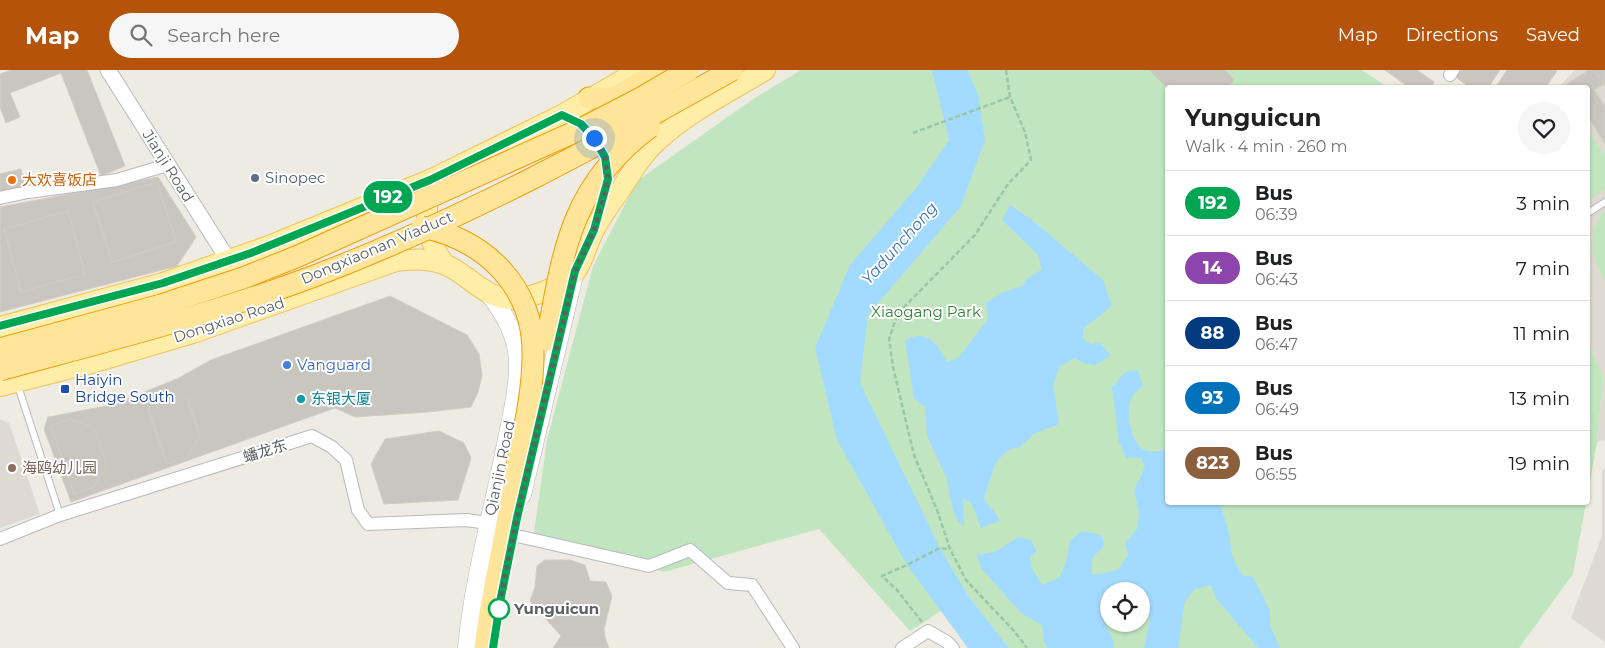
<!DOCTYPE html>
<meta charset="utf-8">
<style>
:root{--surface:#fff;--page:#f6f6f6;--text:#202124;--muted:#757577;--line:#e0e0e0;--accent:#b45309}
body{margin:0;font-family:Montserrat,"Noto Sans SC",sans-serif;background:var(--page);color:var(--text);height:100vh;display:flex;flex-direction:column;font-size:19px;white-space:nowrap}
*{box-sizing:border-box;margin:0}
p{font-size:16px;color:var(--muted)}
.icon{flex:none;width:28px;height:28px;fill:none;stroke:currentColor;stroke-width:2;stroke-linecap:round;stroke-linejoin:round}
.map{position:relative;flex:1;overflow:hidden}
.sheet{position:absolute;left:1165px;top:15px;width:425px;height:420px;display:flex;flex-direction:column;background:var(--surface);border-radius:5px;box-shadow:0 1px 4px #0004}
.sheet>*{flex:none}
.badge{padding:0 10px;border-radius:16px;font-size:18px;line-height:32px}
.buttons{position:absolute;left:1100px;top:512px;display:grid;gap:10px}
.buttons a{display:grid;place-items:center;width:50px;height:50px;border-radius:50%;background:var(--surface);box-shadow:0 1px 4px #0004;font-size:25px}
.you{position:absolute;width:25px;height:25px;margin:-12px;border:4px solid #fff;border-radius:50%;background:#1a73e8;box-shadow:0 0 0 8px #1a73e833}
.map>.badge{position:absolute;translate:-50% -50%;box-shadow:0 0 0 2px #fff}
.round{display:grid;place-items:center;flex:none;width:52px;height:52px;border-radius:26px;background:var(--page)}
.headline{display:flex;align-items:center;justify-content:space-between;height:85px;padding:0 20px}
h1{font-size:24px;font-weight:700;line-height:38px}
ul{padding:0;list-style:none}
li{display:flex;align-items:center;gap:15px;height:65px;padding:0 20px;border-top:1px solid var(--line)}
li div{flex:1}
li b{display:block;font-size:19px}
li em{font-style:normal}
li .badge{min-width:55px;font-weight:700;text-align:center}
header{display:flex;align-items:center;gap:30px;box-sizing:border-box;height:70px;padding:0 25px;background:var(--accent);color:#fff}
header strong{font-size:24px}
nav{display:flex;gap:28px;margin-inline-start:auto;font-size:18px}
.search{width:350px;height:45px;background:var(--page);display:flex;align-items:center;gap:12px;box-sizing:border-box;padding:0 18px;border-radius:28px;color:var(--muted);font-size:19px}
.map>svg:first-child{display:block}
.education{fill:#dedad1}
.green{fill:#c1e6bf;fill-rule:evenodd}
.water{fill:#a3daff}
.building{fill:#c9c6c0;stroke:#d3cdc1}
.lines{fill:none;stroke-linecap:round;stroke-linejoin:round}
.service-casing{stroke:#b6b9be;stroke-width:8}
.minor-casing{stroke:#b6b9be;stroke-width:14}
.tertiary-casing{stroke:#b6b9be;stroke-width:17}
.secondary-casing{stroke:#b5b9be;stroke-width:19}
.primary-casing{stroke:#f3c257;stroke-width:22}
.trunk-casing{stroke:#f29d00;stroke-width:23}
.path{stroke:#98c7a4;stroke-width:2.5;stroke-dasharray:5 2.5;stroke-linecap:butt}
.service{stroke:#fff;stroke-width:6}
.minor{stroke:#fff;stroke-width:12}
.tertiary{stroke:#fff;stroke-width:15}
.secondary{stroke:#fff;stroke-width:18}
.primary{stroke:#ffeea8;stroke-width:20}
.trunk{stroke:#fee599;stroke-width:21}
.trunk-bridge-casing{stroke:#f29d00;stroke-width:23;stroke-linecap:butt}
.trunk-bridge{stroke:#fee599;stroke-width:21}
.line-casing{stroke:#fff;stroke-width:11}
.line{stroke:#00a651;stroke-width:8}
.walk{stroke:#5b6064;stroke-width:5;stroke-dasharray:0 9}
.service-dot{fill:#5c6f8a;stroke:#fff;stroke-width:2}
.food-dot{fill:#e8710a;stroke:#fff;stroke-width:2}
.shop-dot{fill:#3f7fe0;stroke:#fff;stroke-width:2}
.transit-dot{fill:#1a4fb4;stroke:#fff;stroke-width:2}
.culture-dot{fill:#0f9aa8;stroke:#fff;stroke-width:2}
.education-dot{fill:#8d6e63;stroke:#fff;stroke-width:2}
.stop-dot{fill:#fff;stroke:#00a651;stroke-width:2.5}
.labels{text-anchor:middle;stroke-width:4;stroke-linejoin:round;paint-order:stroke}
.street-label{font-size:15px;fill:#5b6064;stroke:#fff}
.service-label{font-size:15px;fill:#4e5e75;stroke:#fff;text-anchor:start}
.food-label{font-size:15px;fill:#c56008;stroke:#fff;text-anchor:start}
.park-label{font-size:15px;fill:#338434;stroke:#fff}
.shop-label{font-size:15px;fill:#366cbe;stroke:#fff;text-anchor:start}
.transit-label{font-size:15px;fill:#164399;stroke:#fff;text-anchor:start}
.culture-label{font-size:15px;fill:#0d838f;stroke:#fff;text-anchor:start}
.education-label{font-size:15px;fill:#785e54;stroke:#fff;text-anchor:start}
.stop-label{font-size:15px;font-weight:bold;fill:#5b6064;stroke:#fff;text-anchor:start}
.water-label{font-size:16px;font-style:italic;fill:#3c75aa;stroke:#fff}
</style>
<header>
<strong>Map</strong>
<div class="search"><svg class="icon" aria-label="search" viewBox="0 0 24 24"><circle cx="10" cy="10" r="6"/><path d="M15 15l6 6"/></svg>Search here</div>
<nav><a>Map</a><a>Directions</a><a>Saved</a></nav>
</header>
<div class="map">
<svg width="1605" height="578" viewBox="0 0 1605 578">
<rect width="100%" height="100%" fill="#eeebe3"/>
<!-- education -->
<g class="education">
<polygon points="1575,0 1605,0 1605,370 1597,372 1603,306 1588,274 1588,18 1558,18"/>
<polygon points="0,349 9,353 40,444 0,458"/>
<polygon points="1605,397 1605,572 1571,548 1602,466 1602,401"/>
</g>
<!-- green -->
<g class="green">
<path d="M801,0H1362L1387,17L1168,18V432L1586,433L1573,504L1519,578H1009L967,524L910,561L819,459L664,502L534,463L547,370L593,196L637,111L753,29ZM1109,521H1141V554H1109Z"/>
<polygon points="1588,59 1605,86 1605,119 1588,131"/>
<path d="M1605,141V211C1591,190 1586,160 1605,141Z"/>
<polygon points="1588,274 1603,306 1597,372 1588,423"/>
</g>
<!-- water -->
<g class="water">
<polygon points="932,0 967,0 978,24 985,70 961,136 868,245 860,313 940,478 967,524 1009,578 968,578 907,495 837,370 815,278 850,195 916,118 949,70"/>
<path d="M1010,135L1032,150L1103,210L1112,236L1083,259V269L1091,274L1100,273L1111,285L1096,295L1083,293L1075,288L1060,296L1053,314L1059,354L1034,364L1020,377L1008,380L996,392L984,428C989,438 996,442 1000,451L981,458L972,434L963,428L964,457L956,449L950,428L947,409L927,366L925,337L914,329L905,270C927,259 937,273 947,292L959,287L988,249L986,233L1002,223L1024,215L1025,210L1042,199L1038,185L1002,150Z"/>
<path d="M1138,300L1143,316C1140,319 1134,323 1132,327C1125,340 1130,367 1140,377C1147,384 1159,381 1167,379L1168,432L1220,433L1229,463L1232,486L1242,505L1253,507L1270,541V555L1280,578H1258L1215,527L1211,515L1195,519L1185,531L1178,578H1144L1150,548L1141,533V521H1109V543L1106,556L1114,572V578H1048L1044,572L1042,555L1021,543L981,498L977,485L997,481L1018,467L1031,470L1037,482L1030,487L1031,497L1042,515L1060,507L1067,489L1070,471L1082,461L1102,465L1104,476L1092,488V504H1100L1118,500L1128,485L1125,473L1137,459L1139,443L1134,420L1145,397L1141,388H1126L1119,372L1112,317L1125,302Z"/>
</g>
<!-- building -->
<g class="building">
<polygon points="11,0 87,0 125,96 101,106 61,3 10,23 20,47 6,53 0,37 0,4"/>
<polygon points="1149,0 1225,0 1234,10 1227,18 1168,18 1168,19"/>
<polygon points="1385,0 1417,0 1434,12 1431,18 1410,18"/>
<polygon points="1461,0 1500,0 1488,18 1470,18 1456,7"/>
<polygon points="1507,0 1555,0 1557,1 1545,18 1495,18"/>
<polygon points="1589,0 1594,0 1604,14 1594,20 1605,36 1605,74 1588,46 1588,18 1570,18 1567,14"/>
<polygon points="1594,0 1605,0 1605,16 1604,14"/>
<polygon points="21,99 25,117 0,122 0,104"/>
<polygon points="158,107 196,167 177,196 0,242 0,137"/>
<polygon points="157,112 176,172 112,192 93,132"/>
<polygon points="68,141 85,204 21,222 4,159"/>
<polygon points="390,226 467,265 479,284 482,305 478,322 471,337 428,342 355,347 335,338 71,432 44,359 48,347 112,335 179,308 211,290"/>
<polygon points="163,319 187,328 200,366 187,388 167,394 144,326"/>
<polygon points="70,349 94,358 107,396 94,417 74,424 51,356"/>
<polygon points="439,361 464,373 471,388 458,430 384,434 371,394 385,369"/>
<polygon points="545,490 570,490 585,495 590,511 606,512 612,526 604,559 605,567 609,578 553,578 561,566 530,531 535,517 537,496"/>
</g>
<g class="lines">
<defs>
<g id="service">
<polyline points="1588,143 1605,132"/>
<polyline points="17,313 60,445"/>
</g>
<g id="minor">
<polyline points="1450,5 1453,0"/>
<polyline points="0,128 28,122 117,110 167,95"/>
<polyline points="513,465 649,496 690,480 728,513 752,515 793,578"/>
<polyline points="0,469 60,445 312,366 332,377 346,390 358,440 368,454 466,450 488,453"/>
<polyline points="902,578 928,561 947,572 953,578"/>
</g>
<polyline id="tertiary" points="108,0 229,191 252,209 280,220"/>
<g id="secondary">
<polyline points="522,425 575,201"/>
<path d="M467,578C473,511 492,445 505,379C510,353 518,324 518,297C519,270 505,244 489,224"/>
</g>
<g id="primary">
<polyline points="435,116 427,134 427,146 431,169 436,181 444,194"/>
<polyline points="0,257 163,213 269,176 430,110 562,45 640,0"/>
<path d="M0,316L95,292L196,262L396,191C413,189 427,188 444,194C469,204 485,230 514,229C531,228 564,216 575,202C584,190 587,173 594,160C602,145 613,130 623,116C633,100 643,84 657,71C688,42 729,22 765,0"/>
</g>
<g id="trunk">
<polyline points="589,28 614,28 662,0"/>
<polyline points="485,578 489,549 518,395"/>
</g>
</defs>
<!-- service casing -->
<use href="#service" class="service-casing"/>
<!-- minor casing -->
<use href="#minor" class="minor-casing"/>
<!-- tertiary casing -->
<use href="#tertiary" class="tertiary-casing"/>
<!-- secondary casing -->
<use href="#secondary" class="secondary-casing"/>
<!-- primary casing -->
<use href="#primary" class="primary-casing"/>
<!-- trunk casing -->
<use href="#trunk" class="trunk-casing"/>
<!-- path -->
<g class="path">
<polyline points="1006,0 1010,27 1025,62 1031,90 1008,114 975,165 898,243 889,269 893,297 914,385 937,440 950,479 966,510 1014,561 1027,578"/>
<polyline points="913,63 1010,27"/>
<polyline points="922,552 897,520 882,506 907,495 940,478 950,479"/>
</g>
<!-- service -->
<use href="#service" class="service"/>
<!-- minor -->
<use href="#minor" class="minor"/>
<!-- tertiary -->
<use href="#tertiary" class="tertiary"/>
<!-- secondary -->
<use href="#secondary" class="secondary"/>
<!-- primary -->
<use href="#primary" class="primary"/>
<!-- trunk -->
<use href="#trunk" class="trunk"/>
<defs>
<g id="trunk-bridge">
<path d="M422,157C486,170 534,217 533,285C533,328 521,371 514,413"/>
<path d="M547,270C563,181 571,115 650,57"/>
<polyline points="0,279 161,235 243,208 296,187 581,59 641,28 689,0"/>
<path d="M0,300C106,271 214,244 317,205C461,150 598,76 732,0"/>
</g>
</defs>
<!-- trunk-bridge casing -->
<use href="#trunk-bridge" class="trunk-bridge-casing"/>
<!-- trunk-bridge -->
<use href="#trunk-bridge" class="trunk-bridge"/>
</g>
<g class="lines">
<defs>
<polyline id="line" points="0,256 163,213 251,183 430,110 562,45 581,54 594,68 605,87 608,109 594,160 575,201 517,448 501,527 493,578"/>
</defs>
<!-- line casing -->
<use href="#line" class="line-casing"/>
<!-- line -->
<use href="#line" class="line"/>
<!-- walk -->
<polyline class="walk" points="499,539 498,540 520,432 575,201 594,160 606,118 608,109 605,87 594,68"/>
</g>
<!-- markers -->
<circle class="service-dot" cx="255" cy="108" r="5"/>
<circle class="food-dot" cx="12" cy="110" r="5"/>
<circle class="shop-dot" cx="287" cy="295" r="5"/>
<rect class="transit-dot" x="60" y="314" width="10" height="10" rx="2.5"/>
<circle class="culture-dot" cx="301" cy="329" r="5"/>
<circle class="education-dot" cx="12" cy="398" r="5"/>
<circle class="stop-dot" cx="499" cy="539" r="10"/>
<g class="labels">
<!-- street labels -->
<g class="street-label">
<text transform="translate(168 96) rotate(58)" y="5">Jianji Road</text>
<text transform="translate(377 178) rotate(-23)" y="5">Dongxiaonan Viaduct</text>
<text transform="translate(229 250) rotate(-18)" y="5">Dongxiao Road</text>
<text transform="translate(265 381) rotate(-17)" y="5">蟠龙东</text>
<text transform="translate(500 398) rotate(-78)" y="5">Qianjin Road</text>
</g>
<!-- service labels -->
<g class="service-label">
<text x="265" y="113">Sinopec</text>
</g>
<!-- food labels -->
<g class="food-label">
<text x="22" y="115">大欢喜饭店</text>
</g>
<!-- park labels -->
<g class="park-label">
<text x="926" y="247">Xiaogang Park</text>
</g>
<!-- shop labels -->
<g class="shop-label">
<text x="297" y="300">Vanguard</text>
</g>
<!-- transit labels -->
<g class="transit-label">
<text x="75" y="315">Haiyin<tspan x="75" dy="17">Bridge South</tspan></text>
</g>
<!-- culture labels -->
<g class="culture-label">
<text x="311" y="334">东银大厦</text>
</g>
<!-- education labels -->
<g class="education-label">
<text x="22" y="403">海鸥幼儿园</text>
</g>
<!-- stop labels -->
<g class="stop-label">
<text x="514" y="544">Yunguicun</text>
</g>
<!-- water labels -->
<g class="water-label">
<text transform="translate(899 173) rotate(-48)" y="6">Yadunchong</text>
</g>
</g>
</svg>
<div class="buttons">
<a><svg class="icon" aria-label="locate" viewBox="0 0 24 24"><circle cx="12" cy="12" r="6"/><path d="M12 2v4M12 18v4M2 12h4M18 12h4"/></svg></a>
</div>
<div class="you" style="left:594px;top:68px"></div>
<b class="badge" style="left:388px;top:127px;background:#00a651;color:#fff">192</b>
<section class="sheet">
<div class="headline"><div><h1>Yunguicun</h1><p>Walk · 4 min · 260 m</p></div><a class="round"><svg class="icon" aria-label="heart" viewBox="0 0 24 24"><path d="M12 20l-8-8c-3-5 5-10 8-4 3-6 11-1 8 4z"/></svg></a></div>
<ul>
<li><span class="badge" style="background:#00a651;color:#fff">192</span><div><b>Bus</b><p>06:39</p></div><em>3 min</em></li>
<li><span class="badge" style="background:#8e44ad;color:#fff">14</span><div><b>Bus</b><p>06:43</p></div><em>7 min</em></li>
<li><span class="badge" style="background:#003b80;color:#fff">88</span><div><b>Bus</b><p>06:47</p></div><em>11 min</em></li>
<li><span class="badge" style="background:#0072bc;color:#fff">93</span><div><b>Bus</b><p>06:49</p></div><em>13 min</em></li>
<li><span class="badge" style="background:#8b5e3c;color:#fff">823</span><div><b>Bus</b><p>06:55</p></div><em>19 min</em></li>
</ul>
</section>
</div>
